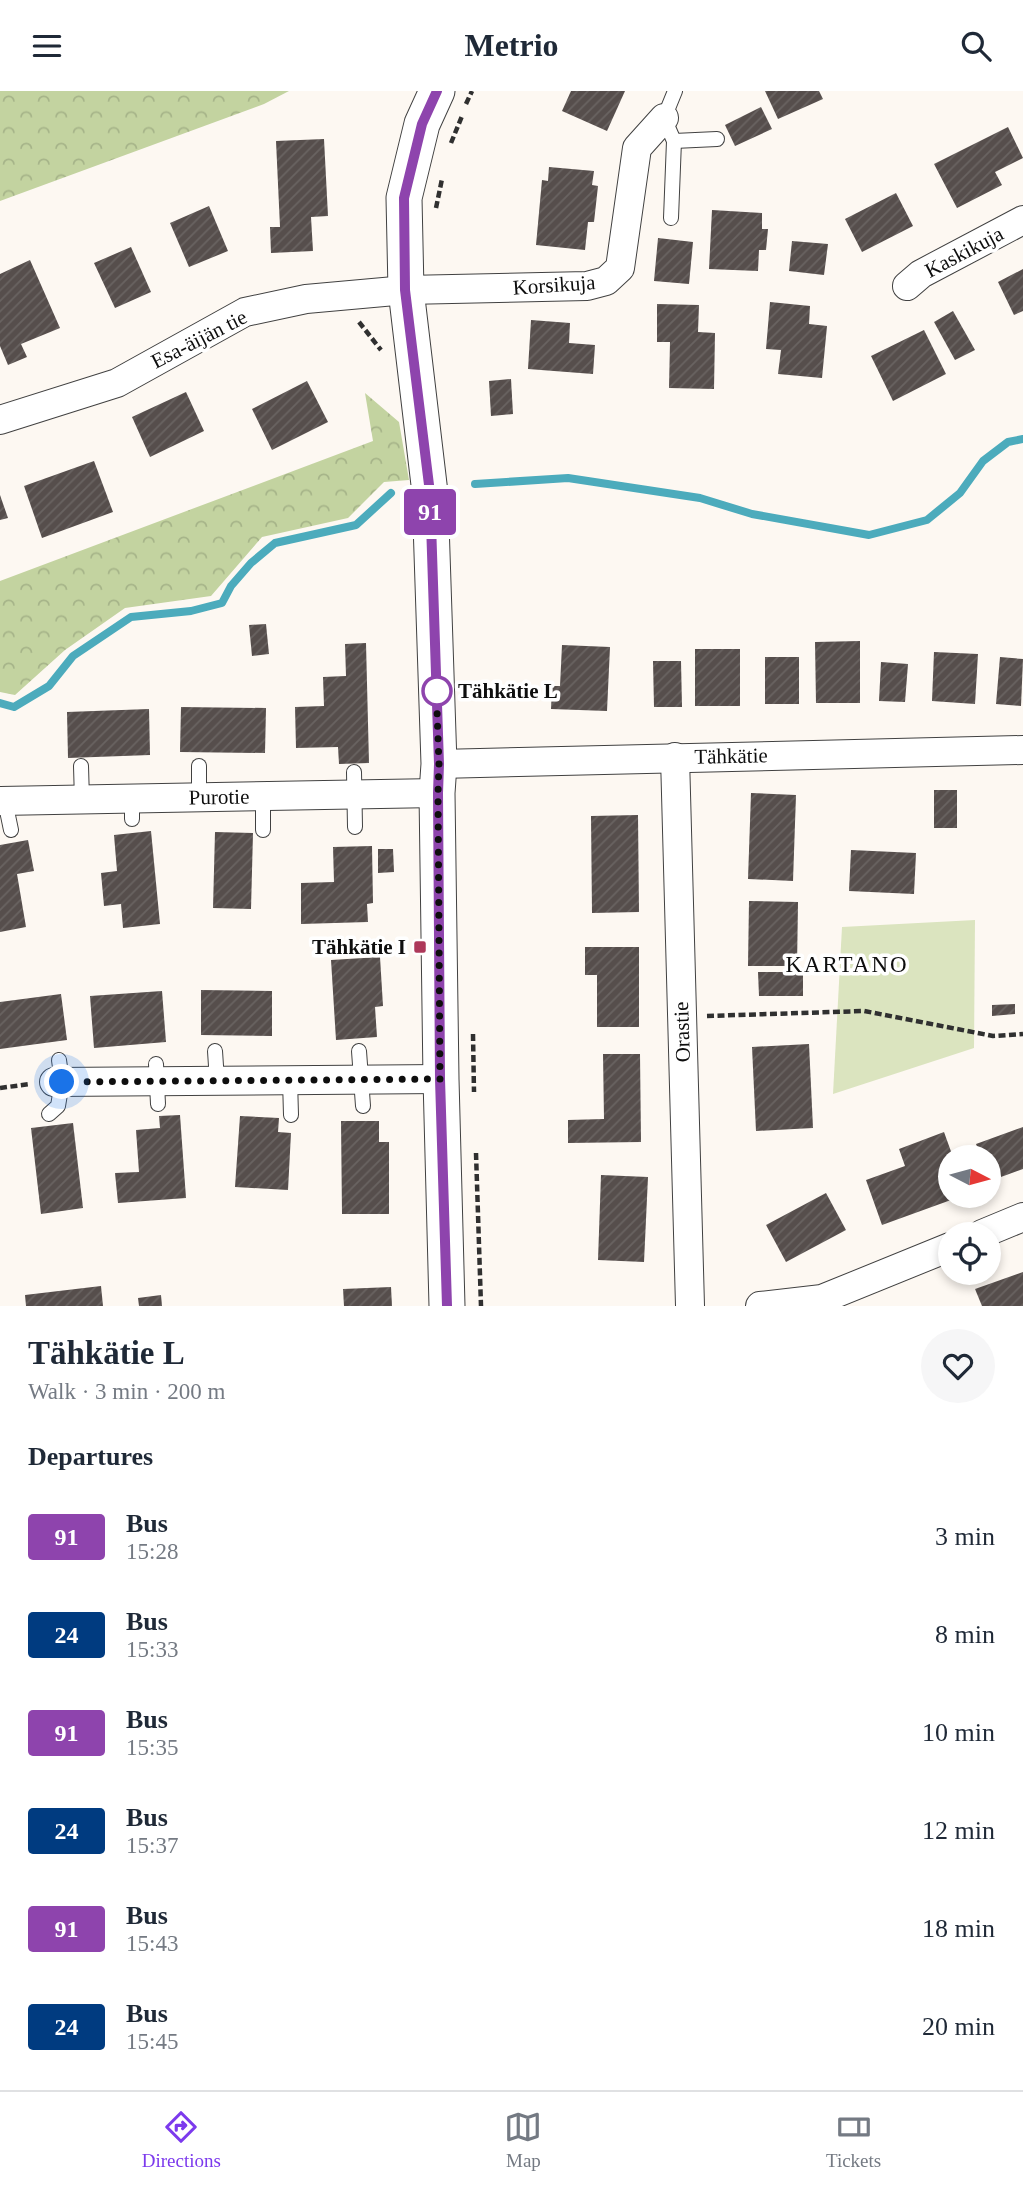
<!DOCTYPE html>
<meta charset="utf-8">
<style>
:root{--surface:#fff;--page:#f6f6f7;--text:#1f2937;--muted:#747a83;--line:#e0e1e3;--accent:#7c3aed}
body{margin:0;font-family:Georgia,serif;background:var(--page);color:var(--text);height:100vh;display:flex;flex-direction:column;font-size:26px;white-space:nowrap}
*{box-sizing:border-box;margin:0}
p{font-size:23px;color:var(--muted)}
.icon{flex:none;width:38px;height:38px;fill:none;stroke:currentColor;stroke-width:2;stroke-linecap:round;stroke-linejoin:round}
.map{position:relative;height:1215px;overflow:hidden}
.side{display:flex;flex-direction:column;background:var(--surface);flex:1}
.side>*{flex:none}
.badge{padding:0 14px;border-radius:5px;font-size:24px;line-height:46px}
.needle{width:46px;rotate:96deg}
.controls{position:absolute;left:938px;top:1054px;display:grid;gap:14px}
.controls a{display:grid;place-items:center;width:63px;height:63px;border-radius:50%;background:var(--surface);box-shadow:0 4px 10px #0003;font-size:35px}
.you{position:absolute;width:35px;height:35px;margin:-18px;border:5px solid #fff;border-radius:50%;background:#1a73e8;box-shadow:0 0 0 10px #1a73e833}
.map>.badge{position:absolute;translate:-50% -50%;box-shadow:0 0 0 4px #fff}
h2{padding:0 28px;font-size:26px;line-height:63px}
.round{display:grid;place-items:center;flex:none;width:74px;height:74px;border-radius:37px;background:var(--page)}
.overview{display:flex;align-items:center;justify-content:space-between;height:119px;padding:0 28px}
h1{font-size:33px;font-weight:700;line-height:52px}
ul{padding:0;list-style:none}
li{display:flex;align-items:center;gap:21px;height:98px;padding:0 28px}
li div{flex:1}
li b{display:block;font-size:26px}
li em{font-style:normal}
li .badge{min-width:77px;font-weight:700;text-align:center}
header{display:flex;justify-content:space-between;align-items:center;height:91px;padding:0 28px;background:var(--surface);font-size:32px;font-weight:700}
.dock{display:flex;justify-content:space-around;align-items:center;height:98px;border-top:2px solid var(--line);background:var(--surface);font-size:19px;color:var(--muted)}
.dock a{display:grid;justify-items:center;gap:4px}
.dock .active{color:var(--accent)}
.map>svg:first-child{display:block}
.green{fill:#dbe4bf}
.forest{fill:url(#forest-crowns)}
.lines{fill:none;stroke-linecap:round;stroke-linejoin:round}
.stream{stroke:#4cabbc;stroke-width:8}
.building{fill:url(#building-hatch)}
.service-casing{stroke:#414141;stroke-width:16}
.minor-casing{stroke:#414141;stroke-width:30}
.tertiary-casing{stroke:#414141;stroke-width:37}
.path{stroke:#303030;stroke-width:4.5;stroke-dasharray:7 3.5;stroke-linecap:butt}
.service{stroke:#fff;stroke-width:14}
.minor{stroke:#fff;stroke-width:28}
.tertiary{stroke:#fff;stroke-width:35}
.line-casing{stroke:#fff;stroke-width:16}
.line{stroke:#8e44ad;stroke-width:10}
.walk{stroke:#0e0e0e;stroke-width:7;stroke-dasharray:0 12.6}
.stop-dot{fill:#fff;stroke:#8e44ad;stroke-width:3.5}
.poi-dot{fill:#ad385a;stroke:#fff;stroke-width:2.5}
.labels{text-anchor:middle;stroke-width:7;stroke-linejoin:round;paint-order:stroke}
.street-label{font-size:21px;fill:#0e0e0e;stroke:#fff}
.stop-label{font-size:21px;font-weight:bold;fill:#0e0e0e;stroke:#fff;text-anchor:start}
.poi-label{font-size:21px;font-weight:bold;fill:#0e0e0e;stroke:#fff;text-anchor:end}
.neighbourhood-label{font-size:23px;letter-spacing:2px;fill:#0e0e0e;stroke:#fff}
</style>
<header><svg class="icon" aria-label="menu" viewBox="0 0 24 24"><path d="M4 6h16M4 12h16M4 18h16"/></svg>Metrio<svg class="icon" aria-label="search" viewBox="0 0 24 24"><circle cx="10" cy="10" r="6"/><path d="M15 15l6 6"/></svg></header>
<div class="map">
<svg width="1023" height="1215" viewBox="0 0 1023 1215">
<defs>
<pattern id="forest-crowns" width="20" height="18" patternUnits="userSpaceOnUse" patternTransform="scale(1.75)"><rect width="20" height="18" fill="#c3d3a0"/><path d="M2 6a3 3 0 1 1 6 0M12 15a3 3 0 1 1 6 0" fill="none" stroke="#a6b489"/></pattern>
<pattern id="building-hatch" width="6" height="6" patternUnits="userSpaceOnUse" patternTransform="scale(1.75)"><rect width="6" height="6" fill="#564e4c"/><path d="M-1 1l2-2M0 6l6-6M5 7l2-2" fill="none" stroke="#696361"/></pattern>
</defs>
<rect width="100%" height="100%" fill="#fdf8f2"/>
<!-- green -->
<polygon class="green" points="975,829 974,957 833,1003 842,836"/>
<!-- forest -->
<g class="forest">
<polygon points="0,0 289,0 264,13 0,110"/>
<polygon points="365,302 399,331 409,389 384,391 348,427 262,446 211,505 125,517 65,559 15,604 0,601 0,490 373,350"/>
</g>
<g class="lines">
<!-- stream -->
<g class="stream">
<polyline points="475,393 568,387 700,407 752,423 869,444 927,429 960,402 983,370 1008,351 1023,348"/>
<polyline points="0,612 14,616 49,595 73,565 131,526 191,520 222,512 231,495 251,472 275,452 356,434 391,402"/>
</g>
</g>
<!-- building -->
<g class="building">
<polygon points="571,0 625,0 607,40 562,20"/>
<polygon points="765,0 819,0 823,8 778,28"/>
<polygon points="761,16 772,38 735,55 725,34"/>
<polygon points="1008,36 1023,67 995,81 1002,94 957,117 934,73"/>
<polygon points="324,48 328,125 311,126 313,160 271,162 270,136 280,136 276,50"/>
<polygon points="549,76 594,80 592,94 598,95 594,131 588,131 585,159 536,154 542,89 548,90"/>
<polygon points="896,102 913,135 862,161 845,128"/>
<polygon points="209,115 228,160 189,176 170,132"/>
<polygon points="712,119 762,122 762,138 768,138 766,159 759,159 758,180 709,178"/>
<polygon points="658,147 693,151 689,193 654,190"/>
<polygon points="792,150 828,153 824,184 789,180"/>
<polygon points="131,156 151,201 115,217 94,172"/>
<polygon points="30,169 60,237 21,253 27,266 8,274 0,255 0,183"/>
<polygon points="1023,178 1023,220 1014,224 998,191"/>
<polygon points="770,211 810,215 809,233 827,235 822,287 778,283 781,259 766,258"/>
<polygon points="657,213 699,214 698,241 715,242 714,298 669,297 670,251 657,251"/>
<polygon points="953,220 975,259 955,269 934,231"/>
<polygon points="531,229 570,232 569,252 595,254 593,283 528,278"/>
<polygon points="924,239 946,283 893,310 871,265"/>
<polygon points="511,288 513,323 491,325 489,290"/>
<polygon points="307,290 328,331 272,359 252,318"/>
<polygon points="186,301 204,340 150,366 132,326"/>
<polygon points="94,370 113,421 42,447 24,395"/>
<polygon points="0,404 8,427 0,429"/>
<polygon points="266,533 269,563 252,565 249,534"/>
<polygon points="860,550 860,612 816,612 815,551"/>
<polygon points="366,552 369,672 339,673 338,656 296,657 295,616 324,615 323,586 346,585 345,553"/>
<polygon points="562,554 610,556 607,620 551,618 552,595 560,595"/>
<rect x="695" y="558" width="45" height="57"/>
<polygon points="934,561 978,563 975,613 932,610"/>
<rect x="765" y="566" width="34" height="47"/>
<polygon points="1000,566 1023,568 1021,615 996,613"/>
<polygon points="653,570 681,570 682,616 654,616"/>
<polygon points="881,571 908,573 905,611 879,610"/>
<polygon points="181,616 266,617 265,662 180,661"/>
<polygon points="149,618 150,664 68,667 67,621"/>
<rect x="934" y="699" width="23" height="38"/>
<polygon points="751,702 796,704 793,790 748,788"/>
<polygon points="638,724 639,821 592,822 591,725"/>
<polygon points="151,740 160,833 123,837 121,813 104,815 101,782 117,780 114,744"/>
<polygon points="215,741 253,742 251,818 213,817"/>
<polygon points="28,749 34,780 17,783 26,836 0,841 0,754"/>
<polygon points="372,755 373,812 367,813 368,831 301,833 301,792 334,791 333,756"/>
<polygon points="378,758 393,758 394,781 378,782"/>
<polygon points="851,759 916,762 914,803 849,800"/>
<polygon points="749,810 798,811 797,875 748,875"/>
<polygon points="585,856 639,856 639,936 597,936 597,884 585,884"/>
<polygon points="380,866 383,915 375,916 377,946 336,949 331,869"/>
<polygon points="758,881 803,881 803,905 759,905"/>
<polygon points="201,899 272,900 272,945 201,944"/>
<polygon points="162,900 166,951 94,957 90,905"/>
<polygon points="61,903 67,949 0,958 0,911"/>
<polygon points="1015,913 1015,923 992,925 992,914"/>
<polygon points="809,953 813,1037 756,1040 752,956"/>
<polygon points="603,963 640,963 641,1051 568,1052 568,1029 604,1028"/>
<polygon points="180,1024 186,1107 118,1112 115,1082 139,1081 136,1039 160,1037 159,1025"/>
<polygon points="240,1025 279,1027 278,1041 291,1042 288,1099 235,1096"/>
<polygon points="341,1030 379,1030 379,1051 389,1051 389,1123 342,1123"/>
<polygon points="73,1032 83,1117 41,1123 31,1037"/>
<polygon points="1023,1036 1023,1078 990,1090 989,1066 981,1066 976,1053"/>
<polygon points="944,1041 953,1066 950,1066 950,1104 962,1105 882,1134 866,1089 905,1075 899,1058"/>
<polygon points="601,1084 648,1086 644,1171 598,1169"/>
<polygon points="826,1102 846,1139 786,1171 766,1134"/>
<polygon points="1023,1181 1023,1215 982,1215 975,1198"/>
<polygon points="101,1195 103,1215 26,1215 25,1204"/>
<polygon points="391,1196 392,1215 344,1215 343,1198"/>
<polygon points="161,1204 162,1215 139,1215 138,1207"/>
</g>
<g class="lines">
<defs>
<g id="service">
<polyline points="674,50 717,48"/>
<polyline points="671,127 674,50 664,27 675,0"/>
<polyline points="81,675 82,709"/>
<polyline points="199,675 199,707"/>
<polyline points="354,681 355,736"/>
<polyline points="5,710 11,739"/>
<polyline points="132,728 132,708"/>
<polyline points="263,739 263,705"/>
<polyline points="215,960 217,990"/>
<polyline points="359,960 363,1015"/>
<polyline points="156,973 158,1013"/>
<polyline points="290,989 291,1024"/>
<polyline points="49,1023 58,1015 62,991 59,969"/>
</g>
<g id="minor">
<polyline points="907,195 921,183 1023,129"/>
<polyline points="0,329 117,292 245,221 306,208 406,199 587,195 606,190 620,177 637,57 664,27"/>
<polyline points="675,666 690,1215"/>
<polyline points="439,673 1023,659"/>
<polyline points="0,710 437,702"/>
<polyline points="54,991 441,988"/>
<polyline points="982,1143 1023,1126"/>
<polyline points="760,1215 822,1208 950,1156"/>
</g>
<polyline id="tertiary" points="437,0 422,33 404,107 406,199 430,402 439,673 437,702 441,988 447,1215"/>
</defs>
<!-- service casing -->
<use href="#service" class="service-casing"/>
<!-- minor casing -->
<use href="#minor" class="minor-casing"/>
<!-- tertiary casing -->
<use href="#tertiary" class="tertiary-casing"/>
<!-- path -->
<g class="path">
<polyline points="466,13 472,0"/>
<polyline points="451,52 462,25"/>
<polyline points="436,117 442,88"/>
<polyline points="359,231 381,259"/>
<polyline points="707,925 864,920 993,945 1023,943"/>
<polyline points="473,943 474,1001"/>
<polyline points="0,997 30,993"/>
<polyline points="476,1062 481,1215"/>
</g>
<!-- service -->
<use href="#service" class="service"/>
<!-- minor -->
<use href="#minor" class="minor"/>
<!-- tertiary -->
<use href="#tertiary" class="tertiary"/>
</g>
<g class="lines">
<defs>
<polyline id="line" points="437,0 422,33 404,107 405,199 430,402 439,673 438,702 440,988 447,1215"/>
</defs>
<!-- line casing -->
<use href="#line" class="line-casing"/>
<!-- line -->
<use href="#line" class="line"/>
<!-- walk -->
<polyline class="walk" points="62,991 440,988 438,702 439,673 436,592 437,600"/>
</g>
<!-- markers -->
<circle class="stop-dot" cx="437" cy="600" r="14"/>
<rect class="poi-dot" x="413" y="849" width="14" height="14" rx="3.5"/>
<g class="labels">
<!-- street labels -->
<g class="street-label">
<text transform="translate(964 161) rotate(-28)" y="7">Kaskikuja</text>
<text transform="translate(554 194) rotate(-4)" y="7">Korsikuja</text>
<text transform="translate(199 248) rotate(-27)" y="7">Esa-äijän tie</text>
<text transform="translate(731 665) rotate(-1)" y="7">Tähkätie</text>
<text transform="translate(219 706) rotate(-1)" y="7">Purotie</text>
<text transform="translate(682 941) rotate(-92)" y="7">Orastie</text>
</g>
<!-- stop labels -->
<g class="stop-label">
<text x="458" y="607">Tähkätie L</text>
</g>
<!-- poi labels -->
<g class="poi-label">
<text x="406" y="863">Tähkätie I</text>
</g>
<!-- neighbourhood labels -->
<g class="neighbourhood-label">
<text x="847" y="881">KARTANO</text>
</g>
</g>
</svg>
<div class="controls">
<a><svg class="needle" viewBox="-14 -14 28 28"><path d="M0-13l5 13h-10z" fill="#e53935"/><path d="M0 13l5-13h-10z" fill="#747a83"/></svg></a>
<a><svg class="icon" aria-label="locate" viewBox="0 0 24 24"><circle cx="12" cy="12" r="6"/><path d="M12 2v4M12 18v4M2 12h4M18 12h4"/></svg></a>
</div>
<div class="you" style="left:62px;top:991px"></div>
<b class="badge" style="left:430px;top:421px;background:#8e44ad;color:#fff">91</b>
</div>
<section class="side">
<div class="overview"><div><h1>Tähkätie L</h1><p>Walk · 3 min · 200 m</p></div><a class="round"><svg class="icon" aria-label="heart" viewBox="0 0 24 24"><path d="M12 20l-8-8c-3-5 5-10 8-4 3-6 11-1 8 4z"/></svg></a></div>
<h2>Departures</h2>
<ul>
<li><span class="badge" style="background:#8e44ad;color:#fff">91</span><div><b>Bus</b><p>15:28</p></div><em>3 min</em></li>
<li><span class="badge" style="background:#003b80;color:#fff">24</span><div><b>Bus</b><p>15:33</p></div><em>8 min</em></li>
<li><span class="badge" style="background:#8e44ad;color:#fff">91</span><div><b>Bus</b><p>15:35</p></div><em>10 min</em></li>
<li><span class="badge" style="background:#003b80;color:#fff">24</span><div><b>Bus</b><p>15:37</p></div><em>12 min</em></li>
<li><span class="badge" style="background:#8e44ad;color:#fff">91</span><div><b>Bus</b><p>15:43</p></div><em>18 min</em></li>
<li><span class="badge" style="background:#003b80;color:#fff">24</span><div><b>Bus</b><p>15:45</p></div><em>20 min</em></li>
</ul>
</section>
<nav class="dock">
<a class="active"><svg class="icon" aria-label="directions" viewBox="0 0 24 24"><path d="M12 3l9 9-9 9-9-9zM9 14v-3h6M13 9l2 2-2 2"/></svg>Directions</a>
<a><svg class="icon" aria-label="map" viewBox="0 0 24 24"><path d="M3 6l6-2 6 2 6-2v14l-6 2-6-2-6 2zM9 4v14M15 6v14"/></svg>Map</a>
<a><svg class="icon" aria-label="tickets" viewBox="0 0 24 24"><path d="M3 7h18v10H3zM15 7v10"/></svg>Tickets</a>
</nav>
